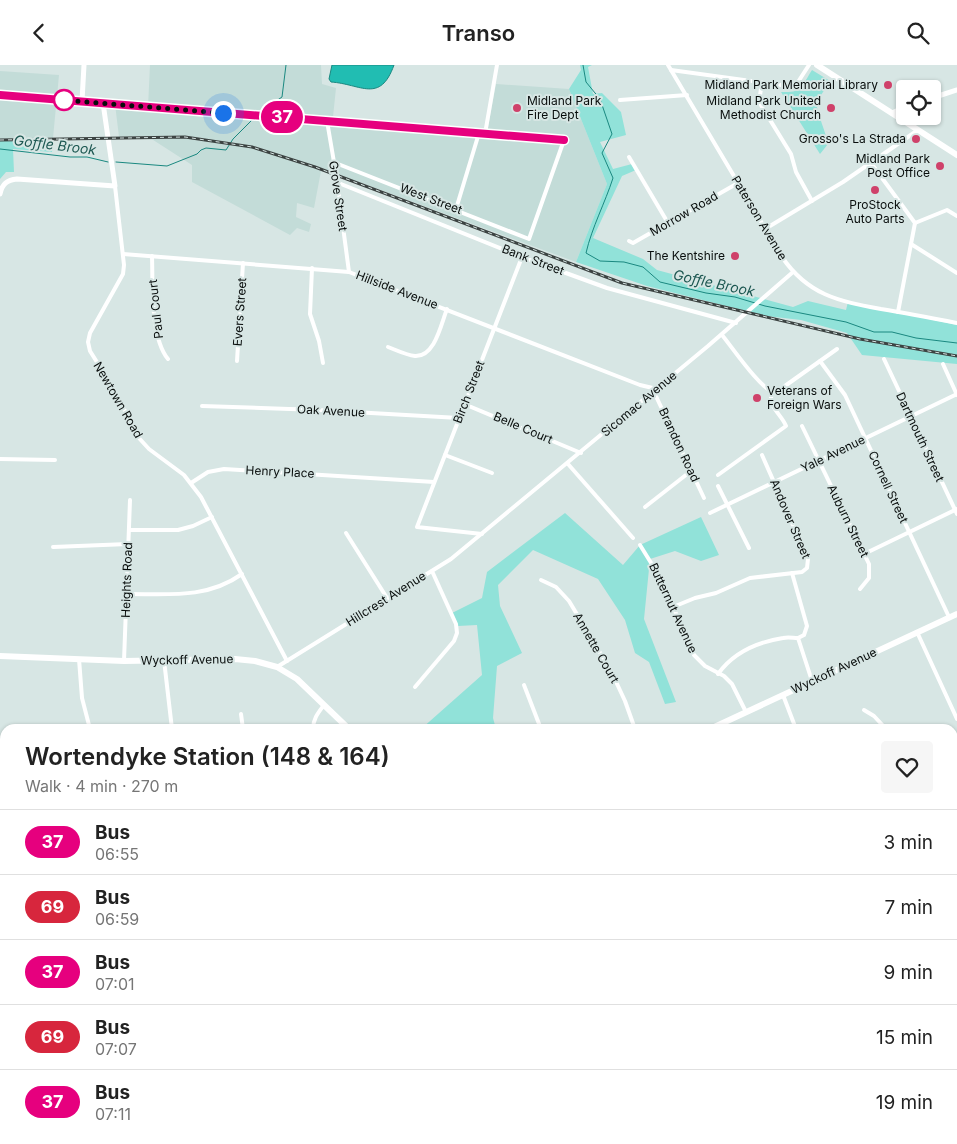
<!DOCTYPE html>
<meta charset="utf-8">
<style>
:root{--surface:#fff;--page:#f6f6f6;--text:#222;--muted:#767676;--line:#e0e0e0}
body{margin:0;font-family:Inter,sans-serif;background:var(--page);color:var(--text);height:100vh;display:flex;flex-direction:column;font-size:19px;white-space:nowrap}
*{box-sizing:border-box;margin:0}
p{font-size:16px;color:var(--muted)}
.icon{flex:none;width:28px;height:28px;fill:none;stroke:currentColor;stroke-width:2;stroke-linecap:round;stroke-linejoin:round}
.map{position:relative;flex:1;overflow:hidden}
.details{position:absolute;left:0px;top:659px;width:958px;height:421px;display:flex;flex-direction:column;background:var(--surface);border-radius:15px 15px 0 0;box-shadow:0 1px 4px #0004}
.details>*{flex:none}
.badge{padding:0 10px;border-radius:16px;font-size:18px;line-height:32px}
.buttons{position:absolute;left:896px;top:15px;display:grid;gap:10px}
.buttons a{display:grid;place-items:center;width:45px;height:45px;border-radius:5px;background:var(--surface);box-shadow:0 1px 4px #0004;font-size:25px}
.you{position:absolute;width:25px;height:25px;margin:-12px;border:4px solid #fff;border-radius:50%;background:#1a73e8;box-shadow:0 0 0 8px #1a73e833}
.map>.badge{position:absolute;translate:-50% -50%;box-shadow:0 0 0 2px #fff}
.round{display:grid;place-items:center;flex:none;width:52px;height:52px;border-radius:5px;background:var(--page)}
.summary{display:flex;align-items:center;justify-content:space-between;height:85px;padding:0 25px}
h1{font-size:24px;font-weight:600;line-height:38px}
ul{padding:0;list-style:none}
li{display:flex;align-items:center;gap:15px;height:65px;padding:0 25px;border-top:1px solid var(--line)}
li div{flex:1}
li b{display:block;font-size:19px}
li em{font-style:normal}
li .badge{min-width:55px;font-weight:700;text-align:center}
header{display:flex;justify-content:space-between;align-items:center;height:65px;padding:0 25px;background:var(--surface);font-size:22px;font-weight:600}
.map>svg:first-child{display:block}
.built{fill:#c3dcd8}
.green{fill:#91e2d9}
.water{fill:#21bdb2;stroke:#1a8880}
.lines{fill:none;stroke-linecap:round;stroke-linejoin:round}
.stream{stroke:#1a8880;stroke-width:1}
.minor{stroke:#fff;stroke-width:4}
.tertiary{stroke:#fff;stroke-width:5}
.primary{stroke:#fff;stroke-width:6}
.trunk{stroke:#fff;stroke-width:7}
.rail-casing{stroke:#3c4342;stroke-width:3}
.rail{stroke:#d7e6e4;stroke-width:1;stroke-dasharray:4;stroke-linecap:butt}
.line-casing{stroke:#fff;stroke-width:11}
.line{stroke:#e6007e;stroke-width:8}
.walk{stroke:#080d0c;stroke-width:5;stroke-dasharray:0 9}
.poi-dot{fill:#cf416a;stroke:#d7e6e4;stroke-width:2}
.stop-dot{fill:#fff;stroke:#e6007e;stroke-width:2.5}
.labels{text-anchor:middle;stroke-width:4;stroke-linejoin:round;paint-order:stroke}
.poi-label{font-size:12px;fill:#080d0c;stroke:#d7e6e4;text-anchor:end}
.street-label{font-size:12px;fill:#080d0c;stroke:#d7e6e4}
.water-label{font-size:14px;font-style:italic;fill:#1c5751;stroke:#d7e6e4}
</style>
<header><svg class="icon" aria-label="back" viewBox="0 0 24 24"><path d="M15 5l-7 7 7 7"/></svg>Transo<svg class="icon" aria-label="search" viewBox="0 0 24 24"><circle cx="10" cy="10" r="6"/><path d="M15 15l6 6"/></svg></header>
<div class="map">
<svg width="957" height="1079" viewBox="0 0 957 1079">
<rect width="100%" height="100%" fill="#d7e6e4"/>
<!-- built -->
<g class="built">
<polygon points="150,0 321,0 322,19 336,23 333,52 384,59 487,68 496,19 569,24 607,119 576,197 362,118 321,106 314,143 297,138 296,152 311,159 309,167 297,163 290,170 192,117 192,100 147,71 119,72 115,39 148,42"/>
<polygon points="0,6 59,10 53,73 0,75"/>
</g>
<!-- green -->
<g class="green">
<polygon points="580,0 592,0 588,2 593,29 602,28 621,47 626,70 600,77 613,104 632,99 636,105 622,111 593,173 643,194 657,205 793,242 808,236 846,245 848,237 957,260 957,299 862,290 847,268 801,255 766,251 647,221 576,197 607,119 569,24 581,5"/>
<path d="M812,5L830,16L816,38C819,53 825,65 828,79L820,89L781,27C803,28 801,22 812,5Z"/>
<polygon points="53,73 52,87 13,84 14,107 6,107 0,114 0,75"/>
<polygon points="565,448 623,500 640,480 701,452 719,490 701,496 675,486 650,494 644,554 676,637 665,639 649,597 635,588 625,555 598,514 533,485 498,520 500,541 522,588 497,601 493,653 496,664 421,664 482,610 477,560 458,561 452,548 482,533 487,507"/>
<polygon points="0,730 5,730 5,939 0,940"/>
<polygon points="0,1006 5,1006 5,1049 0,1048"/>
<rect x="222" y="1075" width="89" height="4"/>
</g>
<!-- water -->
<path class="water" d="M332,0H394C380,39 361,19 331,17L329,14Z"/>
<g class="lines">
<!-- stream -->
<g class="stream">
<path d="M583,0L586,17L600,34L612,69L602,88L613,113C605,138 592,162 586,188L600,196L624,197L643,202L660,217L706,228L735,232L765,241L846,257L874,267H892L916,273L957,278"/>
<polyline points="260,47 282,32 286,0"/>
<polyline points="0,84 70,92 87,92 108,97"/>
<polyline points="116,97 167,101 197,89 201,85 206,83 226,85 233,74 251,56"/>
<polyline points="0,1026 5,1026"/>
<polyline points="811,1075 812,1079"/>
</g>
<!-- minor -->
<g class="minor">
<path d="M668,0L782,192C808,230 838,236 881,244C906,248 932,253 957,258"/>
<polyline points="671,5 788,21 798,17 809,0"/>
<polyline points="762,17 759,37 791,89 796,107 812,136"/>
<polyline points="0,30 82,36"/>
<polyline points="620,35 687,30"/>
<polyline points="103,38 564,75 529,174 333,97"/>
<polyline points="327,56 336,109 349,207"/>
<polyline points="485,69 497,0"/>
<polyline points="629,92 668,158"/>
<polyline points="871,98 915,158 898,247"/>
<polyline points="336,117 522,192 607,223 736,258"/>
<polyline points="115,121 124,200 123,209 90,268 88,277 90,286 115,326 138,372 149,384 184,410 201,432 287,596"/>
<polyline points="456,144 479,68"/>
<polyline points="915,158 947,145 957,151"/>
<polyline points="765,164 843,117 918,65"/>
<polyline points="629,176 633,178 738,118"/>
<polyline points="911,179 957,208"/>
<polyline points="123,189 349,207 640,320 657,324"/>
<path d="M152,191C153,220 150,272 168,294"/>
<polyline points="312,203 310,249 319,276 323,298"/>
<path d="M722,270C732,282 761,325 775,328L837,284"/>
<path d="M388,282C396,285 406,290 415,291C435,292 441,259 447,244"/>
<polyline points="884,294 957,449"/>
<polyline points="237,296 243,198"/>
<polyline points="820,296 845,330 949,552"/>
<polyline points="943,299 957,330"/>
<polyline points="654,327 704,433"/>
<polyline points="464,339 581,388"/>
<polyline points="202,341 318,345 459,353"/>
<polyline points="802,361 869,499 869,513 860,524"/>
<polyline points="445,390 492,408"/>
<polyline points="0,394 55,395"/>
<polyline points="568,399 633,473"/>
<path d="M718,410L786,361C782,350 767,341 772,328"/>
<polyline points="191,418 208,407 224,404 434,417"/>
<polyline points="718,421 749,483"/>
<polyline points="645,442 691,406"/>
<polyline points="710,448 957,329"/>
<polyline points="129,465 178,465 193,461 212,452"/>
<polyline points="346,468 387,533"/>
<polyline points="482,469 417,462 522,192"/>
<polyline points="640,480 661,514 694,590 705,601 724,611 732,619 746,647"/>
<polyline points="53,482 128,479"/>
<polyline points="864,489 957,444"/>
<polyline points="792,508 807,561 804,570 798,573"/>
<polyline points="541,515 556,522 569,536 611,606 625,636 635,664"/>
<path d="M127,529C168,529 207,534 242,509"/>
<polyline points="673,542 695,533 716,528 750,513 802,507 807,503 808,494 762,390"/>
<polyline points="917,567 957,654"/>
<polyline points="798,573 812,616"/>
<polyline points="79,594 82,633 90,664"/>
<polyline points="164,595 172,664"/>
<polyline points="124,596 130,435"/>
<polyline points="277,602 451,494 708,281 793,207"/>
<path d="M718,609C733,588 758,577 783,573C788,572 793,573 798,573"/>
<polyline points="524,620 541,664"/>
<polyline points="415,622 454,576 457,568 456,559 432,506"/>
<polyline points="783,630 796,664"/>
<polyline points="864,645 874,651 886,664"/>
<polyline points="241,649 243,664"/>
<path d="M313,664C313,654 318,648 324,640"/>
<polyline points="952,673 957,671"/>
<polyline points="952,729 957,726"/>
<polyline points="952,784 957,782"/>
<polyline points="952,805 957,814"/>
<polyline points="957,876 954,879 957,928"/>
<polyline points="952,1031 957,1031"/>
<polyline points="773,1075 774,1079"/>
<polyline points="876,1075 876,1079"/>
<polyline points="200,1078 207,1079"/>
<polyline points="339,1079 340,1075"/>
</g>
<!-- tertiary -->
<g class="tertiary">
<polyline points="932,33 957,25"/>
<polyline points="892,48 905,42"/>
<path d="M0,129C2,119 7,115 17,114L115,121L103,38L82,36L84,0"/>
<polyline points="568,1075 568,1079"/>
</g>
<!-- primary -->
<g class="primary">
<polyline points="817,0 957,90"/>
<polyline points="0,591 124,596 235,594 255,596 277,602 297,614 349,664"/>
<polyline points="710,664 957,549"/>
</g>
<!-- trunk -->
<g class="trunk">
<polyline points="0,1056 5,1057"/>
<polyline points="0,1067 5,1068"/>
<polyline points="0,1073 5,1073"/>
<polyline points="21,1075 72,1079"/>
<polyline points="104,1075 129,1079"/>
</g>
<defs>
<polyline id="rail" points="0,75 185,72 252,82 315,102 622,218 860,274 957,291"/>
</defs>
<!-- rail casing -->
<use href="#rail" class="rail-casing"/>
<!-- rail -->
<use href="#rail" class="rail"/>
</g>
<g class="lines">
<defs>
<polyline id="line" points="0,30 564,75"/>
</defs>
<!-- line casing -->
<use href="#line" class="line-casing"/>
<!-- line -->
<use href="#line" class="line"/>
<!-- walk -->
<polyline class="walk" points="64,35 62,35 223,48"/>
</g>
<!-- markers -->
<g class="poi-dot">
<circle cx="888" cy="20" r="5"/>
<circle cx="517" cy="43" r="5"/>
<circle cx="831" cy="43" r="5"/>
<circle cx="916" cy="74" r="5"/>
<circle cx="940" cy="101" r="5"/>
<circle cx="875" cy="125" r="5"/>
<circle cx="735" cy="191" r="5"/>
<circle cx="757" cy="333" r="5"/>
</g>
<circle class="stop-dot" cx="64" cy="35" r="10"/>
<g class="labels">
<!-- poi labels -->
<g class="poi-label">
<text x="878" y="24">Midland Park Memorial Library</text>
<text x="527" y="40" text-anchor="start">Midland Park<tspan x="527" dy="14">Fire Dept</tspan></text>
<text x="821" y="40">Midland Park United<tspan x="821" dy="14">Methodist Church</tspan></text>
<text x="906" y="78">Grosso's La Strada</text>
<text x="930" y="98">Midland Park<tspan x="930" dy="14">Post Office</tspan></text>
<text x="875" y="144" text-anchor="middle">ProStock<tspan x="875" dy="14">Auto Parts</tspan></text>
<text x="725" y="195">The Kentshire</text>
<text x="767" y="330" text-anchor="start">Veterans of<tspan x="767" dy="14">Foreign Wars</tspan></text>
</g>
<!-- street labels -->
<g class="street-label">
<text transform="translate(338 131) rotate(82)" y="4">Grove Street</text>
<text transform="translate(431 134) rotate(21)" y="4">West Street</text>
<text transform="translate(684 149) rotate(-30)" y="4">Morrow Road</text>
<text transform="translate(759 153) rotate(59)" y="4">Paterson Avenue</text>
<text transform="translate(533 195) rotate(21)" y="4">Bank Street</text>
<text transform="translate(397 225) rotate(21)" y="4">Hillside Avenue</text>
<text transform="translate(156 244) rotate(-96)" y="4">Paul Court</text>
<text transform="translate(240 247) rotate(-86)" y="4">Evers Street</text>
<text transform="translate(469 327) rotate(-69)" y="4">Birch Street</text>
<text transform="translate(118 335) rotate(60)" y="4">Newtown Road</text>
<text transform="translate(639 339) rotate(-40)" y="4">Sicomac Avenue</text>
<text transform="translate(331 346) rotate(3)" y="4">Oak Avenue</text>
<text transform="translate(523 363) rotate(23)" y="4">Belle Court</text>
<text transform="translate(920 372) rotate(65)" y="4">Dartmouth Street</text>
<text transform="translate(679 380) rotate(65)" y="4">Brandon Road</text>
<text transform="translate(833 389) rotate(-26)" y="4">Yale Avenue</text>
<text transform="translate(280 407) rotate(3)" y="4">Henry Place</text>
<text transform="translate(888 422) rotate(65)" y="4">Cornell Street</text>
<text transform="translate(790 454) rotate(67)" y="4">Andover Street</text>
<text transform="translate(848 456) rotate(64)" y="4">Auburn Street</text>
<text transform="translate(127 515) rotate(-88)" y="4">Heights Road</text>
<text transform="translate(386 534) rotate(-32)" y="4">Hillcrest Avenue</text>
<text transform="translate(673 543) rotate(65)" y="4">Butternut Avenue</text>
<text transform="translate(596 583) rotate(60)" y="4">Annette Court</text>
<text transform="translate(187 595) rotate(-1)" y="4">Wyckoff Avenue</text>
<text transform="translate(834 606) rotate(-25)" y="4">Wyckoff Avenue</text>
</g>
<!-- water labels -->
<g class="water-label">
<text transform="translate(55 80) rotate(7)" y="5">Goffle Brook</text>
<text transform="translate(714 218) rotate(12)" y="5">Goffle Brook</text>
</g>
</g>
</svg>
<div class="buttons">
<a><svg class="icon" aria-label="locate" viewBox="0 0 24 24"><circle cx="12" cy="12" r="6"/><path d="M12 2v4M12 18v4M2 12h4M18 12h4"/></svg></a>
</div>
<div class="you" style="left:223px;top:48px"></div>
<b class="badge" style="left:282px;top:52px;background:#e6007e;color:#fff">37</b>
<section class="details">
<div class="summary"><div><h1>Wortendyke Station (148 &amp; 164)</h1><p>Walk · 4 min · 270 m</p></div><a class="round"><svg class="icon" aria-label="heart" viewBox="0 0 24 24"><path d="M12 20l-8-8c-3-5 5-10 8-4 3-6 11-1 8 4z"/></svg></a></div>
<ul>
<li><span class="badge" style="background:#e6007e;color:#fff">37</span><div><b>Bus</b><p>06:55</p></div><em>3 min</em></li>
<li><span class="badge" style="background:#d7263d;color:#fff">69</span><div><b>Bus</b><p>06:59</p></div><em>7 min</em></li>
<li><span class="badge" style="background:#e6007e;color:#fff">37</span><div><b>Bus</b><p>07:01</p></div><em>9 min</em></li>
<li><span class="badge" style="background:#d7263d;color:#fff">69</span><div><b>Bus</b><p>07:07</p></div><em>15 min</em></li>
<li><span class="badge" style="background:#e6007e;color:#fff">37</span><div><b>Bus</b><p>07:11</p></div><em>19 min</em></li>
</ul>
</section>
</div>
